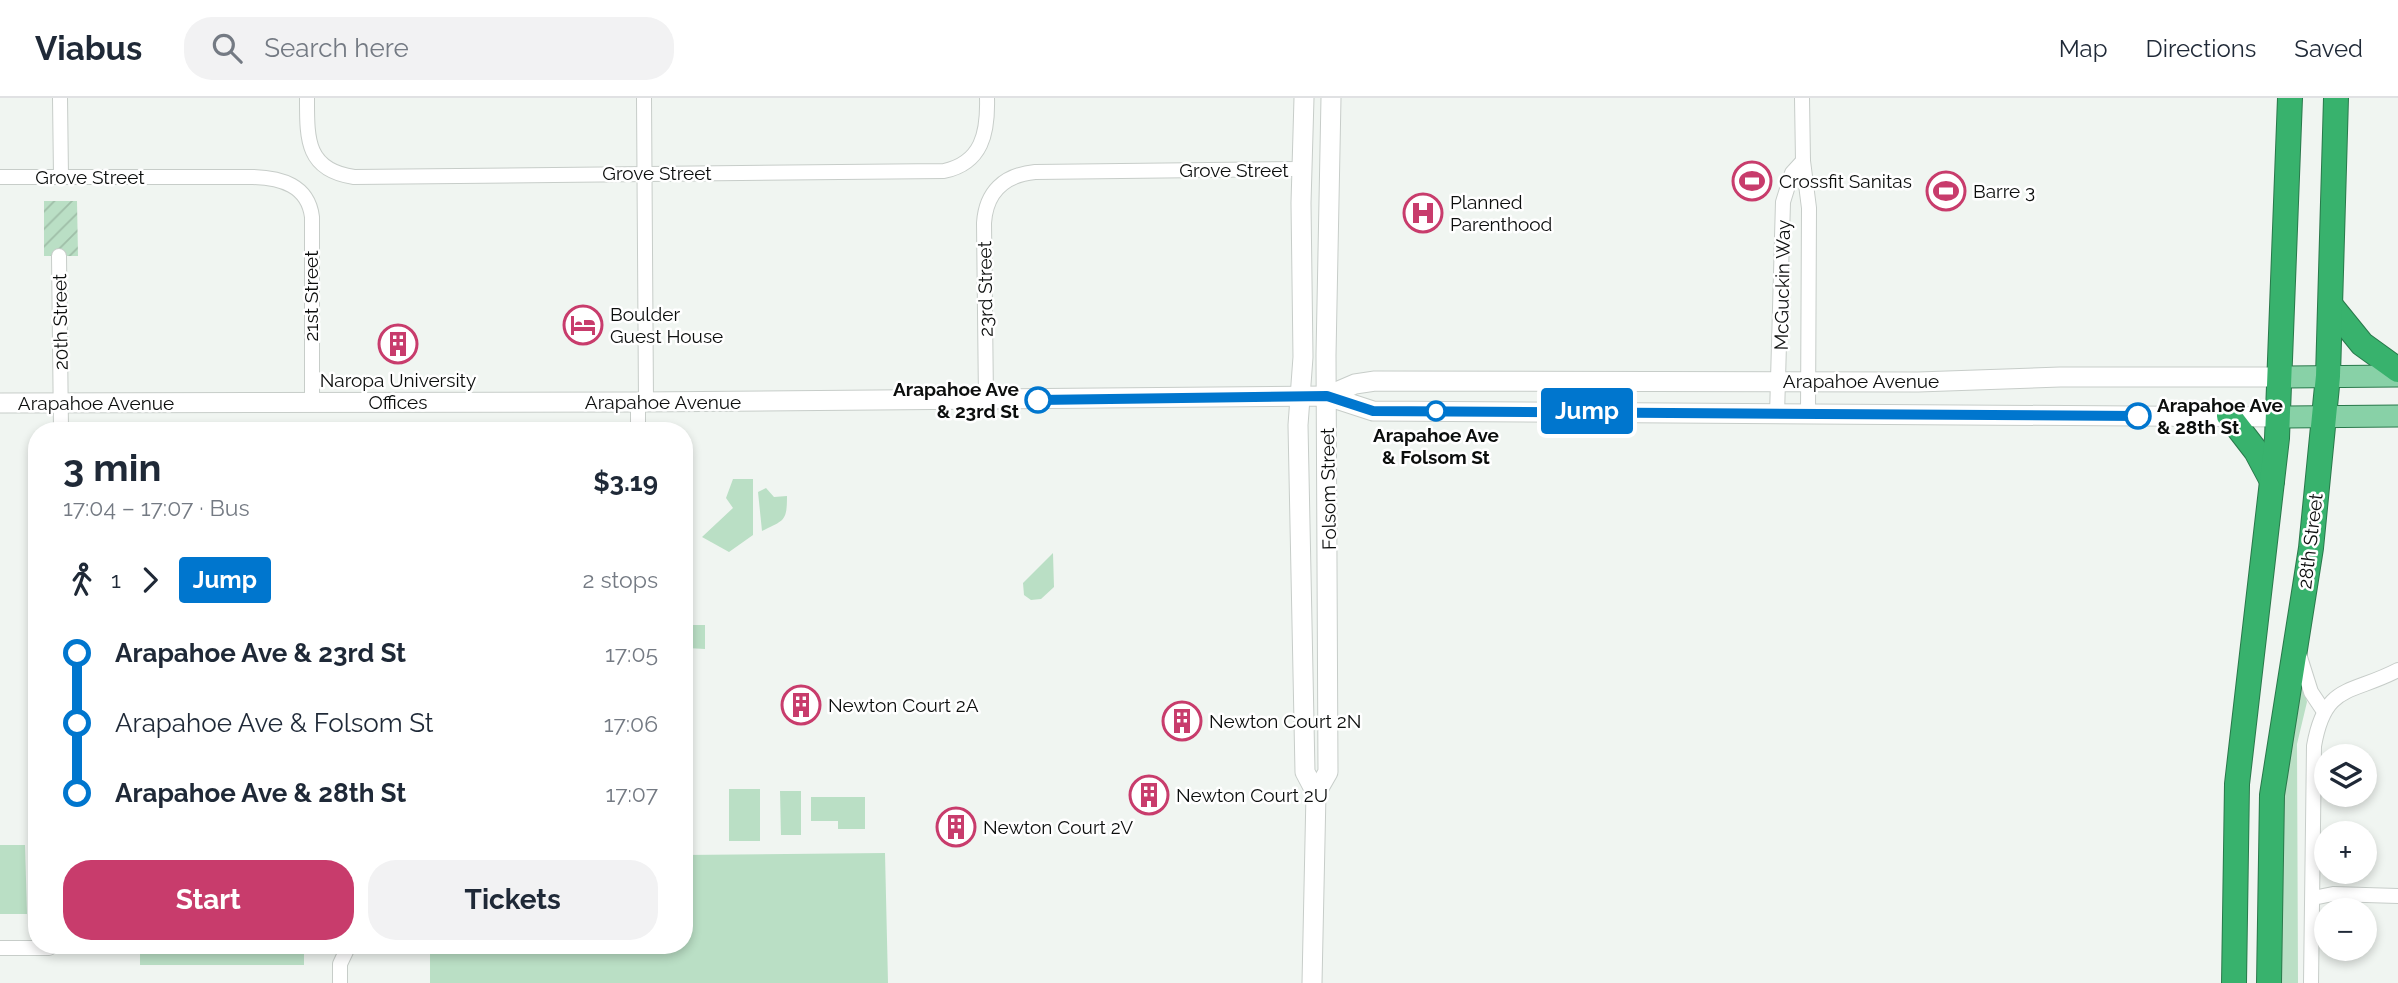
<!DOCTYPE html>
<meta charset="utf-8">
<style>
:root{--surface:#fff;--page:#f2f2f3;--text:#1f2937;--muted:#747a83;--line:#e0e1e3;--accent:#c83c6c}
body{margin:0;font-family:Raleway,sans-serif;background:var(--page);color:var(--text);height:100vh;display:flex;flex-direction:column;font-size:26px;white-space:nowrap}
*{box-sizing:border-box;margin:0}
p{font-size:23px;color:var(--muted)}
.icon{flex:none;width:38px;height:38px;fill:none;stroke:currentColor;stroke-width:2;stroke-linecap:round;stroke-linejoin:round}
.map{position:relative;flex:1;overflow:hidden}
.panel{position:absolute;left:28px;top:324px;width:665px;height:532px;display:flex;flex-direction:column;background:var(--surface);border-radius:28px;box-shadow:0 4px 10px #0003}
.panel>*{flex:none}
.badge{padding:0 14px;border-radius:5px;font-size:24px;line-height:46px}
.fabs{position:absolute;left:2314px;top:646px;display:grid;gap:14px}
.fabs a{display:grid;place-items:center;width:63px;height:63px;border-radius:50%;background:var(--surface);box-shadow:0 4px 10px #0003;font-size:35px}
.map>.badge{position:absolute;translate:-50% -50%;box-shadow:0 0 0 4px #fff}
.legs{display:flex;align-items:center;gap:10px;height:77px;padding:0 35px;font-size:23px}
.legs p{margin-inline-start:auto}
.headline{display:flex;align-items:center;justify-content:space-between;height:119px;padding:0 35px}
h1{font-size:38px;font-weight:700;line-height:52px}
.primary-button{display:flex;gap:14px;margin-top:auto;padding:14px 35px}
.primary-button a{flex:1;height:80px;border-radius:28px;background:var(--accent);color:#fff;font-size:28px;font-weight:700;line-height:80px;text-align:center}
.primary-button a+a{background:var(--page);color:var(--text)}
ul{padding:0 35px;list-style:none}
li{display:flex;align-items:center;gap:24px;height:70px;font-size:26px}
li i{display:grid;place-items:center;width:10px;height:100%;margin:0 9px;background:currentColor}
li i::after{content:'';width:18px;height:18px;margin:-9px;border:5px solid;border-radius:50%;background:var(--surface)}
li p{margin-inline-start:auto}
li:first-child i{background:linear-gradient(#0000 50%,currentColor 0)}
li:last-child i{background:linear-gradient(currentColor 50%,#0000 0)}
header{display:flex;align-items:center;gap:42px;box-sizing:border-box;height:98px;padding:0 35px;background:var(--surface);border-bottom:2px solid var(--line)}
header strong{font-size:33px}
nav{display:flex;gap:38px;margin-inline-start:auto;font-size:24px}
.search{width:490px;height:63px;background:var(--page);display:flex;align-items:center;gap:18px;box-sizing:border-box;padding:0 24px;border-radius:28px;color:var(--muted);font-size:26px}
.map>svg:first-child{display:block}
.green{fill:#badfc5}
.garden{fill:url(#garden-furrows)}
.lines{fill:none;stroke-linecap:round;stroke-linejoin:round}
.street-casing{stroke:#c7cdc9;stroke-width:16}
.secondary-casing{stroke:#c7cdc9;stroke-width:21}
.primary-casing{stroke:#29794b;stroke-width:23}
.highway-casing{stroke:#29794b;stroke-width:26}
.street{stroke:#fff;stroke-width:14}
.secondary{stroke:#fff;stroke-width:19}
.primary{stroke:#88d1a7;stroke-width:21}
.highway{stroke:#38b26d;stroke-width:24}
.line-1-casing{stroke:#fff;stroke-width:16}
.line-1{stroke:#0076ce;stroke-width:10}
.stop-1-dot{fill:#fff;stroke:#0076ce;stroke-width:3.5}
.labels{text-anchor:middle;stroke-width:5;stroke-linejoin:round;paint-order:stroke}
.street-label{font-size:19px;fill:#0c0e0d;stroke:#fff}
.poi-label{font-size:19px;fill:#0c0e0d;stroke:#fff;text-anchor:start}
.stop-label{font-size:19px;font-weight:bold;fill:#0c0e0d;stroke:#fff;text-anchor:end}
</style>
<header>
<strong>Viabus</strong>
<div class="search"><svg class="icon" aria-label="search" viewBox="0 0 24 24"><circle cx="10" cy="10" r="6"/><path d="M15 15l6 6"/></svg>Search here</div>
<nav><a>Map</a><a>Directions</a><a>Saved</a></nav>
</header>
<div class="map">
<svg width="2398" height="885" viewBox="0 0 2398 885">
<defs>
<pattern id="garden-furrows" width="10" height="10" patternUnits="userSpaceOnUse" patternTransform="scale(1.75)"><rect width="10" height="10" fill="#badfc5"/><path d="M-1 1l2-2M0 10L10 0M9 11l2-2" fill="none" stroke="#9fbea8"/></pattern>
</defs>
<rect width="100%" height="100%" fill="#f0f5f1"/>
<!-- green -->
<g class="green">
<polygon points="733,381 753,381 753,437 729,454 702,439 733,410 726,400"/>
<path d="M766,390L774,399L787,398C787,424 784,422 762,433L758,394Z"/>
<polygon points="1053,455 1054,489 1041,501 1031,502 1024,497 1023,485"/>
<polygon points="687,527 705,527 705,551 687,550"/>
<polygon points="2302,582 2307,604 2297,646 2298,885 2278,885 2280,699"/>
<rect x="729" y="691" width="31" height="52"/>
<polygon points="780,693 801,693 801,737 781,737"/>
<polygon points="811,699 865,699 865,731 838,731 838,723 811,723"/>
<polygon points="0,747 25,747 27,816 0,816"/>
<polygon points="885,755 888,885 430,885 430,847 684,847 684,757"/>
<rect x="140" y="847" width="164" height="20"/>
</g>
<!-- garden -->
<polygon class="garden" points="44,103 77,103 78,158 44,158"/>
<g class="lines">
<defs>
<g id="street">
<polyline points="60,0 61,78"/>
<path d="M307,0C307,41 306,72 354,79L944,73C982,65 988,35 987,0"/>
<polyline points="644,0 646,304"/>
<polyline points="1802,0 1803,63 1809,110 1808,317"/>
<path d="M0,79H253C281,80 308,87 312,119V305"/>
<polyline points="59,158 61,332"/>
<path d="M986,302L984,125C986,94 1004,77 1035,74L1301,71"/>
<polyline points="638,304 638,332"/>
<polyline points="1777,317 1783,104 1792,75 1803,63"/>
<polyline points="2299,556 2311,594 2323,612"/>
<polyline points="2313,800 2333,796 2398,798"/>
<polyline points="0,850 49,850 54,847"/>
<polyline points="340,885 340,866 349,847"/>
<path d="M2311,885L2314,648C2325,585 2350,597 2398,572"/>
</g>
<g id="secondary">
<polyline points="1304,0 1301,105 1303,259 1298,327 1305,674 1316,695 1312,885"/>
<polyline points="1327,298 1355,286 1375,283 1918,284 2060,279 2280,279"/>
<polyline points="0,305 638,304 1327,298 1373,313 2278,319"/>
<polyline points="1316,695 1328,674 1326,257 1331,0"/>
</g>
<g id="primary">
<polyline points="2280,279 2398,278"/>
<polyline points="2278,319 2398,318"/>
</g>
<g id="highway">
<polyline points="2332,209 2362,246 2398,272"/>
<polyline points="2229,318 2256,353 2272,383"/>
<polyline points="2234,885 2237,686 2277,340 2290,0"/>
<polyline points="2269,885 2272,697 2311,450 2328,278 2336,0"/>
</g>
</defs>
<!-- street casing -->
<use href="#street" class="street-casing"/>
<!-- secondary casing -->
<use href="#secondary" class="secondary-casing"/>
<!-- primary casing -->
<use href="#primary" class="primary-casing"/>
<!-- highway casing -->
<use href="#highway" class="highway-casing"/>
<!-- street -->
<use href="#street" class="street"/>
<!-- secondary -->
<use href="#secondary" class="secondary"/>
<!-- primary -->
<use href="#primary" class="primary"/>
<!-- highway -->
<use href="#highway" class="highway"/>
</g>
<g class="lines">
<defs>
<polyline id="line-1" points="1038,302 1327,298 1373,313 2138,318"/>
</defs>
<!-- line-1 casing -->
<use href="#line-1" class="line-1-casing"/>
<!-- line-1 -->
<use href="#line-1" class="line-1"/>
</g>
<!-- icons -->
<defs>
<symbol id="stadium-ring" viewBox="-11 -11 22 22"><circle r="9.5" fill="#fff" stroke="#c83c6c" stroke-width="1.5"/><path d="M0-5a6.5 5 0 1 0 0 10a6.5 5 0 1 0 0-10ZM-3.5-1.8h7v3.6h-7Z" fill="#c83c6c"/></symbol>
<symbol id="hospital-ring" viewBox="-11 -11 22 22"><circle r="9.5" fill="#fff" stroke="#c83c6c" stroke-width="1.5"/><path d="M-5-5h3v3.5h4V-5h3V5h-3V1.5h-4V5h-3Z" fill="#c83c6c"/></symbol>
<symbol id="hotel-ring" viewBox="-11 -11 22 22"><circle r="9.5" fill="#fff" stroke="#c83c6c" stroke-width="1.5"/><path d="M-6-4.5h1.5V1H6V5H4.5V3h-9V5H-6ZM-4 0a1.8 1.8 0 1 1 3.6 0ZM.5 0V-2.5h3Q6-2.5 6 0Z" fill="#c83c6c"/></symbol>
<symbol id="building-ring" viewBox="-11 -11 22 22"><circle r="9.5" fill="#fff" stroke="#c83c6c" stroke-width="1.5"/><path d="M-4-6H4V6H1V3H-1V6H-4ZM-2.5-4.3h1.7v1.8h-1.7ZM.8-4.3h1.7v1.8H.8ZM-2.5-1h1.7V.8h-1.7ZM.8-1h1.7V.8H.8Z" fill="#c83c6c"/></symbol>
</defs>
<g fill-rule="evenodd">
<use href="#stadium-ring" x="1730" y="61" width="44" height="44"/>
<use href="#stadium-ring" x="1924" y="71" width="44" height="44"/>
<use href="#hospital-ring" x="1401" y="93" width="44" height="44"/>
<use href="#hotel-ring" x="561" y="205" width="44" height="44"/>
<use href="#building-ring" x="376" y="224" width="44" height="44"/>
<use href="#building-ring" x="779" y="585" width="44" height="44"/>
<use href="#building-ring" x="1160" y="601" width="44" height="44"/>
<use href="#building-ring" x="1127" y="675" width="44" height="44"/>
<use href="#building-ring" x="934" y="707" width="44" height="44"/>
</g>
<!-- markers -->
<g class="stop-1-dot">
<circle cx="1038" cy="302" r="12"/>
<circle cx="1436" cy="313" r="9"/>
<circle cx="2138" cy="318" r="12"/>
</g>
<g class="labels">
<!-- street labels -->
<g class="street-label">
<text x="1234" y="79">Grove Street</text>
<text x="657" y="82">Grove Street</text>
<text x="90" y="86">Grove Street</text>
<text transform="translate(1782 187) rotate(-89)" y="7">McGuckin Way</text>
<text transform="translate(985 191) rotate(-91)" y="7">23rd Street</text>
<text transform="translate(311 198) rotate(-90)" y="7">21st Street</text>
<text transform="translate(60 224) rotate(-91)" y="7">20th Street</text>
<text x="1861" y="290">Arapahoe Avenue</text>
<text x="663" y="311">Arapahoe Avenue</text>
<text x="96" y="312">Arapahoe Avenue</text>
<text transform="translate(1328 391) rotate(-91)" y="7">Folsom Street</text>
<text transform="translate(2310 443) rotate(-83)" y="7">28th Street</text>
</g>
<!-- poi labels -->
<g class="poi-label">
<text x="1779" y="90">Crossfit Sanitas</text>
<text x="1973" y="100">Barre 3</text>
<text x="1450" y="111">Planned<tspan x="1450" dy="22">Parenthood</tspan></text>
<text x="610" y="223">Boulder<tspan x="610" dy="22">Guest House</tspan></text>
<text x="398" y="289" text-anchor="middle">Naropa University<tspan x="398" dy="22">Offices</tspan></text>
<text x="828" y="614">Newton Court 2A</text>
<text x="1209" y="630">Newton Court 2N</text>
<text x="1176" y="704">Newton Court 2U</text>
<text x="983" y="736">Newton Court 2V</text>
</g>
<!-- stop labels -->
<g class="stop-label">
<text x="1019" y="298">Arapahoe Ave<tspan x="1019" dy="22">&amp; 23rd St</tspan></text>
<text x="2157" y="314" text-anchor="start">Arapahoe Ave<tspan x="2157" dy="22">&amp; 28th St</tspan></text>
<text x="1436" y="344" text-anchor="middle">Arapahoe Ave<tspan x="1436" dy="22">&amp; Folsom St</tspan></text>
</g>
</g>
</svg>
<div class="fabs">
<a><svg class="icon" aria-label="layers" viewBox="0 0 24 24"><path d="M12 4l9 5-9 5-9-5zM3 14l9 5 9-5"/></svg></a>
<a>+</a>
<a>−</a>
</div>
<b class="badge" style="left:1587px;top:313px;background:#0076ce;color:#fff">Jump</b>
<section class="panel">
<div class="headline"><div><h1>3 min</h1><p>17:04 – 17:07 · Bus</p></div><b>$3.19</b></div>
<div class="legs"><svg class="icon" aria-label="walk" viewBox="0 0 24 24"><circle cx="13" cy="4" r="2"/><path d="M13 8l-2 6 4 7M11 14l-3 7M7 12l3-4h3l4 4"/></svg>1<svg class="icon" aria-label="forward" viewBox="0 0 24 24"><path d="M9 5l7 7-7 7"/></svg><b class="badge" style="background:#0076ce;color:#fff">Jump</b><p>2 stops</p></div>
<ul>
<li><i style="color:#0076ce"></i><b>Arapahoe Ave &amp; 23rd St</b><p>17:05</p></li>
<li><i style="color:#0076ce"></i><span>Arapahoe Ave &amp; Folsom St</span><p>17:06</p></li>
<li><i style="color:#0076ce"></i><b>Arapahoe Ave &amp; 28th St</b><p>17:07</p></li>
</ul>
<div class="primary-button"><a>Start</a><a>Tickets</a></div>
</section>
</div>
